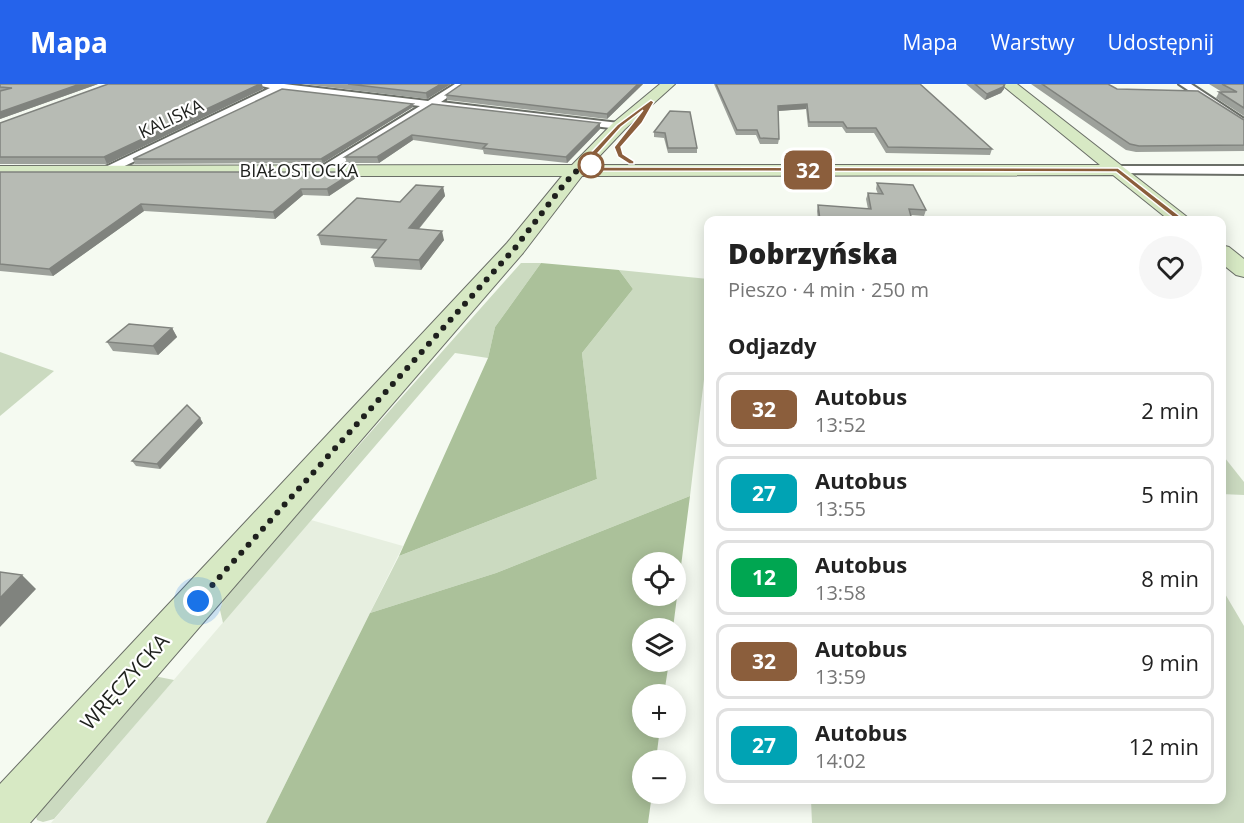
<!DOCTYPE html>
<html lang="pl">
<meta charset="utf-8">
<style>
:root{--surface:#fff;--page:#f6f6f6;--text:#222;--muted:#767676;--line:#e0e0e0;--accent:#2563eb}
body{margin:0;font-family:"Open Sans",sans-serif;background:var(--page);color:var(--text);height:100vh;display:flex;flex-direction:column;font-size:22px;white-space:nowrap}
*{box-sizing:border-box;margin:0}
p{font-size:20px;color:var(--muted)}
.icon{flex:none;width:33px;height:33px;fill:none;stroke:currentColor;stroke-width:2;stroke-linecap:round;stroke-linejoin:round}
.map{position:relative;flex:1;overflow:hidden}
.details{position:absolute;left:704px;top:132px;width:522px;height:588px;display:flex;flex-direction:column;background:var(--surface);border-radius:12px;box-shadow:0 3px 15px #0003}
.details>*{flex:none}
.badge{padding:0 12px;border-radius:9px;font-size:21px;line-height:39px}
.fabs{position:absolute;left:632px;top:468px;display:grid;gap:12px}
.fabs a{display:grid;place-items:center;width:54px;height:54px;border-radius:50%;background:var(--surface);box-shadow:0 3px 15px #0003;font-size:30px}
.you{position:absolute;width:30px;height:30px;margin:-15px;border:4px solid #fff;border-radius:50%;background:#1a73e8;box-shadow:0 0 0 9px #1a73e833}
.map>.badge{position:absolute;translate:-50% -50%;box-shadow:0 0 0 3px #fff}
h2{padding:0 24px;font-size:22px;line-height:54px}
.round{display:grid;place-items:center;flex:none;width:63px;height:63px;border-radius:32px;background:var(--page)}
.overview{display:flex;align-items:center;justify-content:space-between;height:102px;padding:0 24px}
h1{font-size:28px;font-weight:800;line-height:45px}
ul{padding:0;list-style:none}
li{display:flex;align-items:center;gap:18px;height:75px;margin:0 12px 9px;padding:0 12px;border:3px solid var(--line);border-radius:12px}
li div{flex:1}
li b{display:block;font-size:22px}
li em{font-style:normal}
li .badge{min-width:66px;font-weight:700;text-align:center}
header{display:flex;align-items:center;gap:36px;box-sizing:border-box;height:84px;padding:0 30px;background:var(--accent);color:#fff}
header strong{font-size:28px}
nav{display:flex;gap:33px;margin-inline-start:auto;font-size:21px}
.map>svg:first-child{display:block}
.built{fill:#e7efe0}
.green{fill:#cbdac0}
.forest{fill:#abc19a;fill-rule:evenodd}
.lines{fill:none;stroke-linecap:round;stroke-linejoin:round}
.street-casing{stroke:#6a6e67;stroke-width:4}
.secondary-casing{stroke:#6a6e67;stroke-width:2}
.street{fill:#fff;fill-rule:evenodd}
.secondary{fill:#d7e9c4;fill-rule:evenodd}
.wall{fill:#9da19b}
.shaded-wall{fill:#80837e}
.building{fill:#b7bbb4;stroke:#80837e;stroke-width:1.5}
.line{fill:#8b5e3c;stroke:#fff;stroke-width:1.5}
.walk{stroke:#1e201d;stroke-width:6;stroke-dasharray:0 10.8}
.stop-dot{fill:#fff;stroke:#8b5e3c;stroke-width:3}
.labels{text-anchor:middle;stroke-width:4.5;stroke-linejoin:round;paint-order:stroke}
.far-street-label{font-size:18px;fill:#1e201d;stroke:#fff}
.street-label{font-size:21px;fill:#1e201d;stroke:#fff}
</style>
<header>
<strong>Mapa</strong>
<nav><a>Mapa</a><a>Warstwy</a><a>Udostępnij</a></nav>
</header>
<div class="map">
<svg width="1244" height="739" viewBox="0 0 1244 739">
<rect width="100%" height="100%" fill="#f5faf1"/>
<!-- built -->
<polygon class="built" points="311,436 403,462 266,739 51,739"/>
<!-- green -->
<g class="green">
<polygon points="521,179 541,179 495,243 488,274 455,269 223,539 220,526 224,513"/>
<polygon points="619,186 708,195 708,262 690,412 496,489 370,529 399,472 597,395 582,269 633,205"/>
<polygon points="0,268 54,287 0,332"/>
<polygon points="1221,369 1244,398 1244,411 1221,410"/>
<polygon points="1221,503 1244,542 1244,739 812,739 811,716 1221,716"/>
<polygon points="154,592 174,596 54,735 43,738 37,736 35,729"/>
</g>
<!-- forest -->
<g class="forest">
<polygon points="541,179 619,186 633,205 582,269 597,395 399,472 488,274 495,243"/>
<path d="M690,412L673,544H642V578H669L664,610H642V644H660L656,676H642V710H652L648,739H266L370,529L496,489ZM642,478H675V512H642Z"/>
</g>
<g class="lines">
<defs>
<g id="street">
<polygon points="253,0 284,0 428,17 455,0 467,0 441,18 619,39 625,42 619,45 432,23 324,91 319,90 318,87 319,84 420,22 283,6 108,90 103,91 97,87 270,4"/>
<polygon points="1179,0 1191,0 1244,35 1244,43"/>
<polygon points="1118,82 1244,82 1244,90 1113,89 1112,86"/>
</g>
<g id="secondary">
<polygon points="660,0 675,0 625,45 591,81 1100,81 1001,0 1017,0 1191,136 1169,136 1113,91 582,92 523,169 30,739 0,739 0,700 507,159 562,92 0,92 0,82 572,81 613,39"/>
<polygon points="1221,161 1229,163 1244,175 1244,193 1236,191 1221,179"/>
</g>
</defs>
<!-- street casing -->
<use href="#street" class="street-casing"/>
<!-- secondary casing -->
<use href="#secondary" class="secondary-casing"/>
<!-- street -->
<use href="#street" class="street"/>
<!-- secondary -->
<use href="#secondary" class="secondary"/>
</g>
<!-- wall -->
<g class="wall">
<polygon points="0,0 98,0 0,35"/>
<polygon points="108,0 262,0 263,5 107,80 0,80 0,39"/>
<polygon points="303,0 451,0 427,15"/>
<polygon points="643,0 607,35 447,16 446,11"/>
<polygon points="714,0 920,0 992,65 990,71 886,69 874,49 846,49 842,43 808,43 806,25 778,27 779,55 778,60 760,60 756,51 736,51"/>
<polygon points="966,0 1005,0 1004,5 1001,9 985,16"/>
<polygon points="1031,0 1108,0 1117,5 1244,36 1244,67 1136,68 1126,66"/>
<polygon points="1209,0 1244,0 1244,32 1216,14 1219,8 1222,8"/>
<polygon points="432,20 600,39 600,45 567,79 484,70 483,66 413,56 379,79 347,79 345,73"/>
<polygon points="413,23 323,79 135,80 133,75"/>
<polygon points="670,27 697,64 697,69 668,69 664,54 654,53 654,48"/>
<polygon points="0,88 354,88 356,94 329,112 303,111 275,135 144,127 53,192 0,187"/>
<polygon points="877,99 926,126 924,132 911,131 912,136 818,136 817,127 818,121 868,125 866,115 868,109 878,110 876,105"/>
<polygon points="443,103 445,112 419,145 444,156 421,186 375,183 372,173 379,165 321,161 318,151 400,118"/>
<polygon points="172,244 177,253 158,271 113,267 107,258"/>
<polygon points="203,339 160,385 136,382 132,377"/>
</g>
<!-- shaded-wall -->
<g class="shaded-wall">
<polygon points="80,0 98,0 0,35 0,28"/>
<polygon points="260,0 262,0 263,5 107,80 104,73"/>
<polygon points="441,0 451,0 427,15 426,9"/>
<polygon points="638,0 643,0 607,35 607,30"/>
<polygon points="1005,0 1004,5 1001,9 985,16 987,10"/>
<polygon points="413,20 413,23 323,79 321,75"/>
<polygon points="807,20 806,25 777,27 778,22"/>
<polygon points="600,39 600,45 567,79 566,73"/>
<polygon points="412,51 413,56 379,79 377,73"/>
<polygon points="354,88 356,94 329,112 327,105"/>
<polygon points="443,103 445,112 411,154 409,144"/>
<polygon points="301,105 303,111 275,135 273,128"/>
<polygon points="141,120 144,127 53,192 49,185"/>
<polygon points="442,147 444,156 421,186 419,176"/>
<polygon points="172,244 177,253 158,271 153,262"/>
<polygon points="200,334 203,339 160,385 157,380"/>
<polygon points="22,491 36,505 0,543 0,514"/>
</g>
<!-- building -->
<g class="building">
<polygon points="0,0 80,0 0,28 0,7 12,4 0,3"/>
<polygon points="108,0 260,0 104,73 0,73 0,39"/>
<polygon points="348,0 441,0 426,9"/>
<polygon points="462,0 638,0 607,30 446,11"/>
<polygon points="716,0 920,0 992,65 888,63 876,44 847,44 843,38 809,38 807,20 778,22 779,55 760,54 757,46 737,46"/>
<polygon points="975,0 1005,0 1003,3 987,10"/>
<polygon points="1042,0 1108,0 1117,5 1198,7 1244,36 1244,61 1139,62 1130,60"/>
<polygon points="1222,0 1244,0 1244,24 1219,8 1237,8"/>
<polygon points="282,5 413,20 321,75 133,75"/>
<polygon points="432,20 600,39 566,73 483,64 487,60 412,51 377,73 345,73"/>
<polygon points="670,27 690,28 697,64 668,64 665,49 654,48"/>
<polygon points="0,88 354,88 327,105 301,105 273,128 141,120 49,185 0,180"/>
<polygon points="877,99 913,101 926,126 909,125 912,136 820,136 818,121 871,125 868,109 883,110"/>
<polygon points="416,101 443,103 409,144 442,147 419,176 372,173 386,156 318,151 357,114 400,118"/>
<polygon points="129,240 172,244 153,262 107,258"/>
<polygon points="187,321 200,334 157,380 132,377"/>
<polygon points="0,488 22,491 0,514"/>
</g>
<!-- line -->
<polygon class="line" points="651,16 654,18 642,39 621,63 623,70 634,77 634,80 629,80 618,73 614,63 643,26 621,43 591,77 599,83 1118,84 1185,136 1179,138 1116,88 598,87 589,83 585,75 617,41"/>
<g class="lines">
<!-- walk -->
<polyline class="walk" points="198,517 515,164 565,99 587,76 591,81"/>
</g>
<!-- markers -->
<circle class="stop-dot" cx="591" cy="81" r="12"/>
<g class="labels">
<!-- far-street labels -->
<g class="far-street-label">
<text transform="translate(171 35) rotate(-25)" y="6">KALISKA</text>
<text x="299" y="93">BIAŁOSTOCKA</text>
</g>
<!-- street labels -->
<g class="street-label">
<text transform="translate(125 598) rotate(-48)" y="7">WRĘCZYCKA</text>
</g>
</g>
</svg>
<div class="fabs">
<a><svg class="icon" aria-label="locate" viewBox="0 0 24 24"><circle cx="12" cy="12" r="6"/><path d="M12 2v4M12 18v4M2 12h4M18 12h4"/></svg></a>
<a><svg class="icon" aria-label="layers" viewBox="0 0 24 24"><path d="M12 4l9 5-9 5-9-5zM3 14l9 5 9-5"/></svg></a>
<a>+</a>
<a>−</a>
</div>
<div class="you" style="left:198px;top:517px"></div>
<b class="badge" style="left:808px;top:86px;background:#8b5e3c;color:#fff">32</b>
<section class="details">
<div class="overview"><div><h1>Dobrzyńska</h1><p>Pieszo · 4 min · 250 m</p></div><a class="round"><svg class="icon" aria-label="heart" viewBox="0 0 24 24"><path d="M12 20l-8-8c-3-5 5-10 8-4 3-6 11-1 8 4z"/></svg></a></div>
<h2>Odjazdy</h2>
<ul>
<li><span class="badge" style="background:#8b5e3c;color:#fff">32</span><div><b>Autobus</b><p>13:52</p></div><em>2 min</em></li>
<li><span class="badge" style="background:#00a3b4;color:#fff">27</span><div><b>Autobus</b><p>13:55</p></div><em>5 min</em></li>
<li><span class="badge" style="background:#00a651;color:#fff">12</span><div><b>Autobus</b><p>13:58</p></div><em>8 min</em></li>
<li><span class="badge" style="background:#8b5e3c;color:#fff">32</span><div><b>Autobus</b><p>13:59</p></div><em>9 min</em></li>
<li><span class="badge" style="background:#00a3b4;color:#fff">27</span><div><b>Autobus</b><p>14:02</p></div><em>12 min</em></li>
</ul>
</section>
</div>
